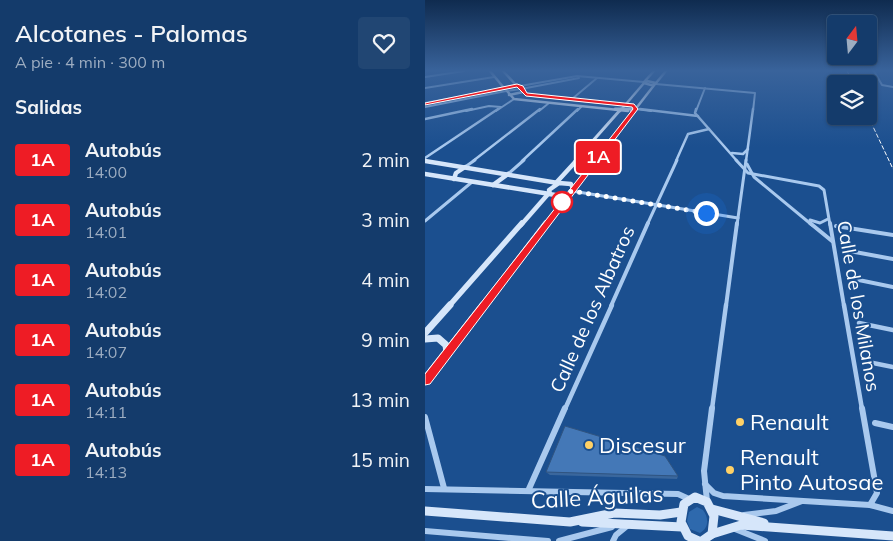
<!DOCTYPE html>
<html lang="es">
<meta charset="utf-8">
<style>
:root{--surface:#143b6b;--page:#214673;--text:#f1f3f6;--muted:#9dadc1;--line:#33557e}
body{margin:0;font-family:Mulish,sans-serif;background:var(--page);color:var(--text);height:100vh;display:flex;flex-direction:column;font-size:19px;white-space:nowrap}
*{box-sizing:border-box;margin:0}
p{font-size:16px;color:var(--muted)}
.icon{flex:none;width:28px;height:28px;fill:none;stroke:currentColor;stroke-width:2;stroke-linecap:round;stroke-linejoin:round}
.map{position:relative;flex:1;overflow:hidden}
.details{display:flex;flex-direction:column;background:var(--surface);width:425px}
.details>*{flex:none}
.badge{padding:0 10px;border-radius:4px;font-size:18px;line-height:32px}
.needle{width:32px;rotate:16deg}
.controls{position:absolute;left:402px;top:15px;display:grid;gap:10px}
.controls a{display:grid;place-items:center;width:50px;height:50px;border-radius:5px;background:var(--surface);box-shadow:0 1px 4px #0004,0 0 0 1px var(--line);font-size:25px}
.you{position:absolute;width:25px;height:25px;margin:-12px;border:4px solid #fff;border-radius:50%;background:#1a73e8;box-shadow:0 0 0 8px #1a73e833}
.map>.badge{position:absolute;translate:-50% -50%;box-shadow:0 0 0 2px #fff}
h2{padding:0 15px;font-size:19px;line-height:45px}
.round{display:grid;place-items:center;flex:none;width:52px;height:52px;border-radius:5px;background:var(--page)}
.headline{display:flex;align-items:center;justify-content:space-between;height:85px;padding:0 15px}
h1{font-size:24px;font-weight:600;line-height:38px}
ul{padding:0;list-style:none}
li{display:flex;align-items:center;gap:15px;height:60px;padding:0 15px}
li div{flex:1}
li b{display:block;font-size:19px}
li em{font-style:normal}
li .badge{min-width:55px;font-weight:700;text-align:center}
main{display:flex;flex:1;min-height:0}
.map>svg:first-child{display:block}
.green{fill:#2e69ad}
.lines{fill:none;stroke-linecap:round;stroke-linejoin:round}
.street-far5{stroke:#a9c9ee;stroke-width:2}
.street-far4{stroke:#a9c9ee;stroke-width:2.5}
.street-far3{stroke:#a9c9ee;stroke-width:3}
.street-far2{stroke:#a9c9ee;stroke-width:4}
.street-far1{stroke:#a9c9ee;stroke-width:4.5}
.street{stroke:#a9c9ee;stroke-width:6}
.secondary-far5{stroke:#d6e6fa;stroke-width:2.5}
.secondary-far4{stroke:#d6e6fa;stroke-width:3}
.secondary-far3{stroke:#d6e6fa;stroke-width:4.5}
.secondary-far2{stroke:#d6e6fa;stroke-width:5.5}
.secondary-far1{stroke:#d6e6fa;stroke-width:7}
.secondary{stroke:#d6e6fa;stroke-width:9}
.rail{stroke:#fff;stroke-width:1;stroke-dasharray:4.5 2;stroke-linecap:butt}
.wall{fill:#3a679d}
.building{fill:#4478b7;stroke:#305480}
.line{fill:#ee1c25;stroke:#fff}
.walk{stroke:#fff;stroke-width:5;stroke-dasharray:0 9}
.stop-dot{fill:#fff;stroke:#ee1c25;stroke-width:2.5}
.poi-dot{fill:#ffd166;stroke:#1b4f8f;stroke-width:2}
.labels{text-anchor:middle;stroke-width:4;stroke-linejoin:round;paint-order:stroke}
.street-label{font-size:19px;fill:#fff;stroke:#1b4f8f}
.near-poi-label{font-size:22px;fill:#fff;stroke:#1b4f8f;text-anchor:start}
.near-street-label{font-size:22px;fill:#fff;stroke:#1b4f8f}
</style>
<main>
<section class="details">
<div class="headline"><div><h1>Alcotanes - Palomas</h1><p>A pie · 4 min · 300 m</p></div><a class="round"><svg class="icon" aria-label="heart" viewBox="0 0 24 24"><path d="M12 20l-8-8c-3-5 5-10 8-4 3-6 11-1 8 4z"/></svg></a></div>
<h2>Salidas</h2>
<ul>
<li><span class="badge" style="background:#ee1c25;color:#fff">1A</span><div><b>Autobús</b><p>14:00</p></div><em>2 min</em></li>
<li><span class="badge" style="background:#ee1c25;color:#fff">1A</span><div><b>Autobús</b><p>14:01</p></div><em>3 min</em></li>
<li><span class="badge" style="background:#ee1c25;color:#fff">1A</span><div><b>Autobús</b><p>14:02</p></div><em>4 min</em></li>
<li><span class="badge" style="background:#ee1c25;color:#fff">1A</span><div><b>Autobús</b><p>14:07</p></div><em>9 min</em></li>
<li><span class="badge" style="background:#ee1c25;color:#fff">1A</span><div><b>Autobús</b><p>14:11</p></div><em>13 min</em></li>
<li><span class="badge" style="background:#ee1c25;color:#fff">1A</span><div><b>Autobús</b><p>14:13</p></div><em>15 min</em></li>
</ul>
</section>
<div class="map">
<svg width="468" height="541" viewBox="0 0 468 541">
<rect width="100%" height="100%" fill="#1b4f8f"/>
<!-- green -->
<path class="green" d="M272,507L278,510C284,518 284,528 275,533L265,529L262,521L264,512Z"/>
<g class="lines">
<!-- street-far5 -->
<g class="street-far5">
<polyline points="449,71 457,85 468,87"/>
<polyline points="0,77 39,71"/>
<polyline points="231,84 330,93 328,111"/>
<polyline points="95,86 152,76 219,82"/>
<polyline points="0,88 69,77"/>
<polyline points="96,89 154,78"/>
<polyline points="81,91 96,89"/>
<polyline points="147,99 172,78"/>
<polyline points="0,103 94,86"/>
<polyline points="0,107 81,91"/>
<polyline points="211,109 226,111"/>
<polyline points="41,111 64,106 76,107"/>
<polyline points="71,111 89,99"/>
<polyline points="114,111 124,103"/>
<polyline points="152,111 157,106"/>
<polyline points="271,111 280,88"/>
</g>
<!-- street-far4 -->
<g class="street-far4">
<polyline points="215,109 273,116"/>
<polyline points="271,109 270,113 312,161"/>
<polyline points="0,119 47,109"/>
<polyline points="307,153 318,154 323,149"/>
<polyline points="0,158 73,109"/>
<polyline points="48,161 115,109"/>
<polyline points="97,161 153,109"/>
<polyline points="251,161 263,134 284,129"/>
<polyline points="321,161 328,109"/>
</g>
<!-- street-far3 -->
<g class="street-far3">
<polyline points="311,160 323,173 394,186 399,190 405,225"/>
<polyline points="322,164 329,177 387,225"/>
<polyline points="40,167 50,160"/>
<polyline points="83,174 99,160"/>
<polyline points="147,191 313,218"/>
<polyline points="385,220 395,223 403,219"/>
<polyline points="0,221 47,182"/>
<polyline points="222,225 252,160"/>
<polyline points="312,225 321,160"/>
</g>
<!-- street-far2 -->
<g class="street-far2">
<polyline points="385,223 407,241"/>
<polyline points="405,223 419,306"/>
<polyline points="411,226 468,235"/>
<polyline points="419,250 468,259"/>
<polyline points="424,278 468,287"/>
<polyline points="186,306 223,223"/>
<polyline points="301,306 312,223"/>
</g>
<!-- street-far1 -->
<g class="street-far1">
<polyline points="419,305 437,409"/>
<polyline points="434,323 468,330"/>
<polyline points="443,362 468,367"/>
<polyline points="140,409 187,305"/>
<polyline points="287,409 301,305"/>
</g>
<!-- street -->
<g class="street">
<polyline points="0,417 19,488"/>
<polyline points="450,423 468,427"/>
<polyline points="280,484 289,493 298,496 445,505 452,493 437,408"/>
<polyline points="0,489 253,494 264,499"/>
<polyline points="103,491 140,408"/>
<polyline points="282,501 279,471 287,408"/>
<polyline points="445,505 468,511"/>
<polyline points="319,515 351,511 377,501"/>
<polyline points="310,529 340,541"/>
<polyline points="0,531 123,541"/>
<polyline points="134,541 187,527"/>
<polyline points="188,541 191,535 202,526"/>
</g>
<!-- secondary-far5 -->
<g class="secondary-far5">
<polyline points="65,71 79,88"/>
<polyline points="78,71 92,86"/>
<polygon points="222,81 231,83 226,85 219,83"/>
<polyline points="219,82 229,71"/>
<polyline points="231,83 241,71"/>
<polyline points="96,89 101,95 209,106 211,109"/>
<polyline points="82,91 89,99 203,111"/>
<polyline points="84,95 98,92"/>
<polyline points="195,111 219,83"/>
<polyline points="206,111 210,109"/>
<polyline points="209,111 230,84"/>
</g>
<!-- secondary-far4 -->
<g class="secondary-far4">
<polyline points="190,109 209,109"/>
<polyline points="150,161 196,109"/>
<polyline points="170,161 210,109"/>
</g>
<!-- secondary-far3 -->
<g class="secondary-far3">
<polyline points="0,161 133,183"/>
<polyline points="0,174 125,194"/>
<polyline points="29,179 31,173 40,167"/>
<polyline points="130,184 152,160"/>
<polyline points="68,185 83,174"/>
<polyline points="144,194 135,196 125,194 124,190 134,183 146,184 148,189"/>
<polyline points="96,225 124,193"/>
<polyline points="120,225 171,160"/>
</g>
<!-- secondary-far2 -->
<g class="secondary-far2">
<polyline points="24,306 97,223"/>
<polyline points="57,306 121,223"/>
</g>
<!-- secondary-far1 -->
<g class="secondary-far1">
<polyline points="0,333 25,305"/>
<polyline points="0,339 13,338 21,345 22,353"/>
<polyline points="0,379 58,305"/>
</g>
<!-- secondary -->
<g class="secondary">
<polyline points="287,509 339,523"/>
<polyline points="0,511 145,522 189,513 235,515 256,512"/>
<polyline points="157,522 257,527"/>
<polyline points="287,534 316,525 468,536"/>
<polyline points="274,541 263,536 256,522 259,504 270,497 282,502 289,516 287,534 277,541"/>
</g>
<!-- rail -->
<g class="rail">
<polyline points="422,71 429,84"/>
<polyline points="443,116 468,169"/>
</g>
</g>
<!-- wall -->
<polygon class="wall" points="121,472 253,476 252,479 125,475"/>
<!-- building -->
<polygon class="building" points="140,426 240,456 253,476 121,472"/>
<!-- sky -->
<linearGradient id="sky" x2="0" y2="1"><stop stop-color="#0f2b4f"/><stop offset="0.48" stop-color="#39639b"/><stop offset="1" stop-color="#39639b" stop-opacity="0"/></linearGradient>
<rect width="468" height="147" fill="url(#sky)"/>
<!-- line -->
<polygon class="line" points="92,84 98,86 102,93 209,104 213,109 5,384 0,385 0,374 208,109 207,107 101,96 92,87 0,105 0,103"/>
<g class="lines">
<!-- walk -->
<polyline class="walk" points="137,202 135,196 147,191 281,213"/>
</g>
<!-- markers -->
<circle class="stop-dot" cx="137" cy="202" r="10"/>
<g class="poi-dot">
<circle cx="315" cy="422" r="5"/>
<circle cx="164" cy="445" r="5"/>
<circle cx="305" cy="470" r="5"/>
</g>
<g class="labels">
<!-- street labels -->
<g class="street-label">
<text transform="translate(434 306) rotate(80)" y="7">Calle de los Milanos</text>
<text transform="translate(167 309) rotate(-66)" y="7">Calle de los Albatros</text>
</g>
<!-- near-poi labels -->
<g class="near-poi-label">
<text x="325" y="430">Renault</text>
<text x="174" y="453">Discesur</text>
<text x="315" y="465">Renault<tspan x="315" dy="25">Pinto Autosae</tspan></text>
</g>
<!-- near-street labels -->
<g class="near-street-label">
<text transform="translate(172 497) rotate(-3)" y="8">Calle Águilas</text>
</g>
</g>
</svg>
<div class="controls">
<a><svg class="needle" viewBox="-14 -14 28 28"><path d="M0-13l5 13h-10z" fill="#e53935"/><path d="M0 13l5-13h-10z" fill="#9dadc1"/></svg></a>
<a><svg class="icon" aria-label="layers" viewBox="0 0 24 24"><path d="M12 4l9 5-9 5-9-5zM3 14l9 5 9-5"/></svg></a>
</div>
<div class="you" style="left:281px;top:213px"></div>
<b class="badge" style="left:173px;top:157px;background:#ee1c25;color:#fff">1A</b>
</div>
</main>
